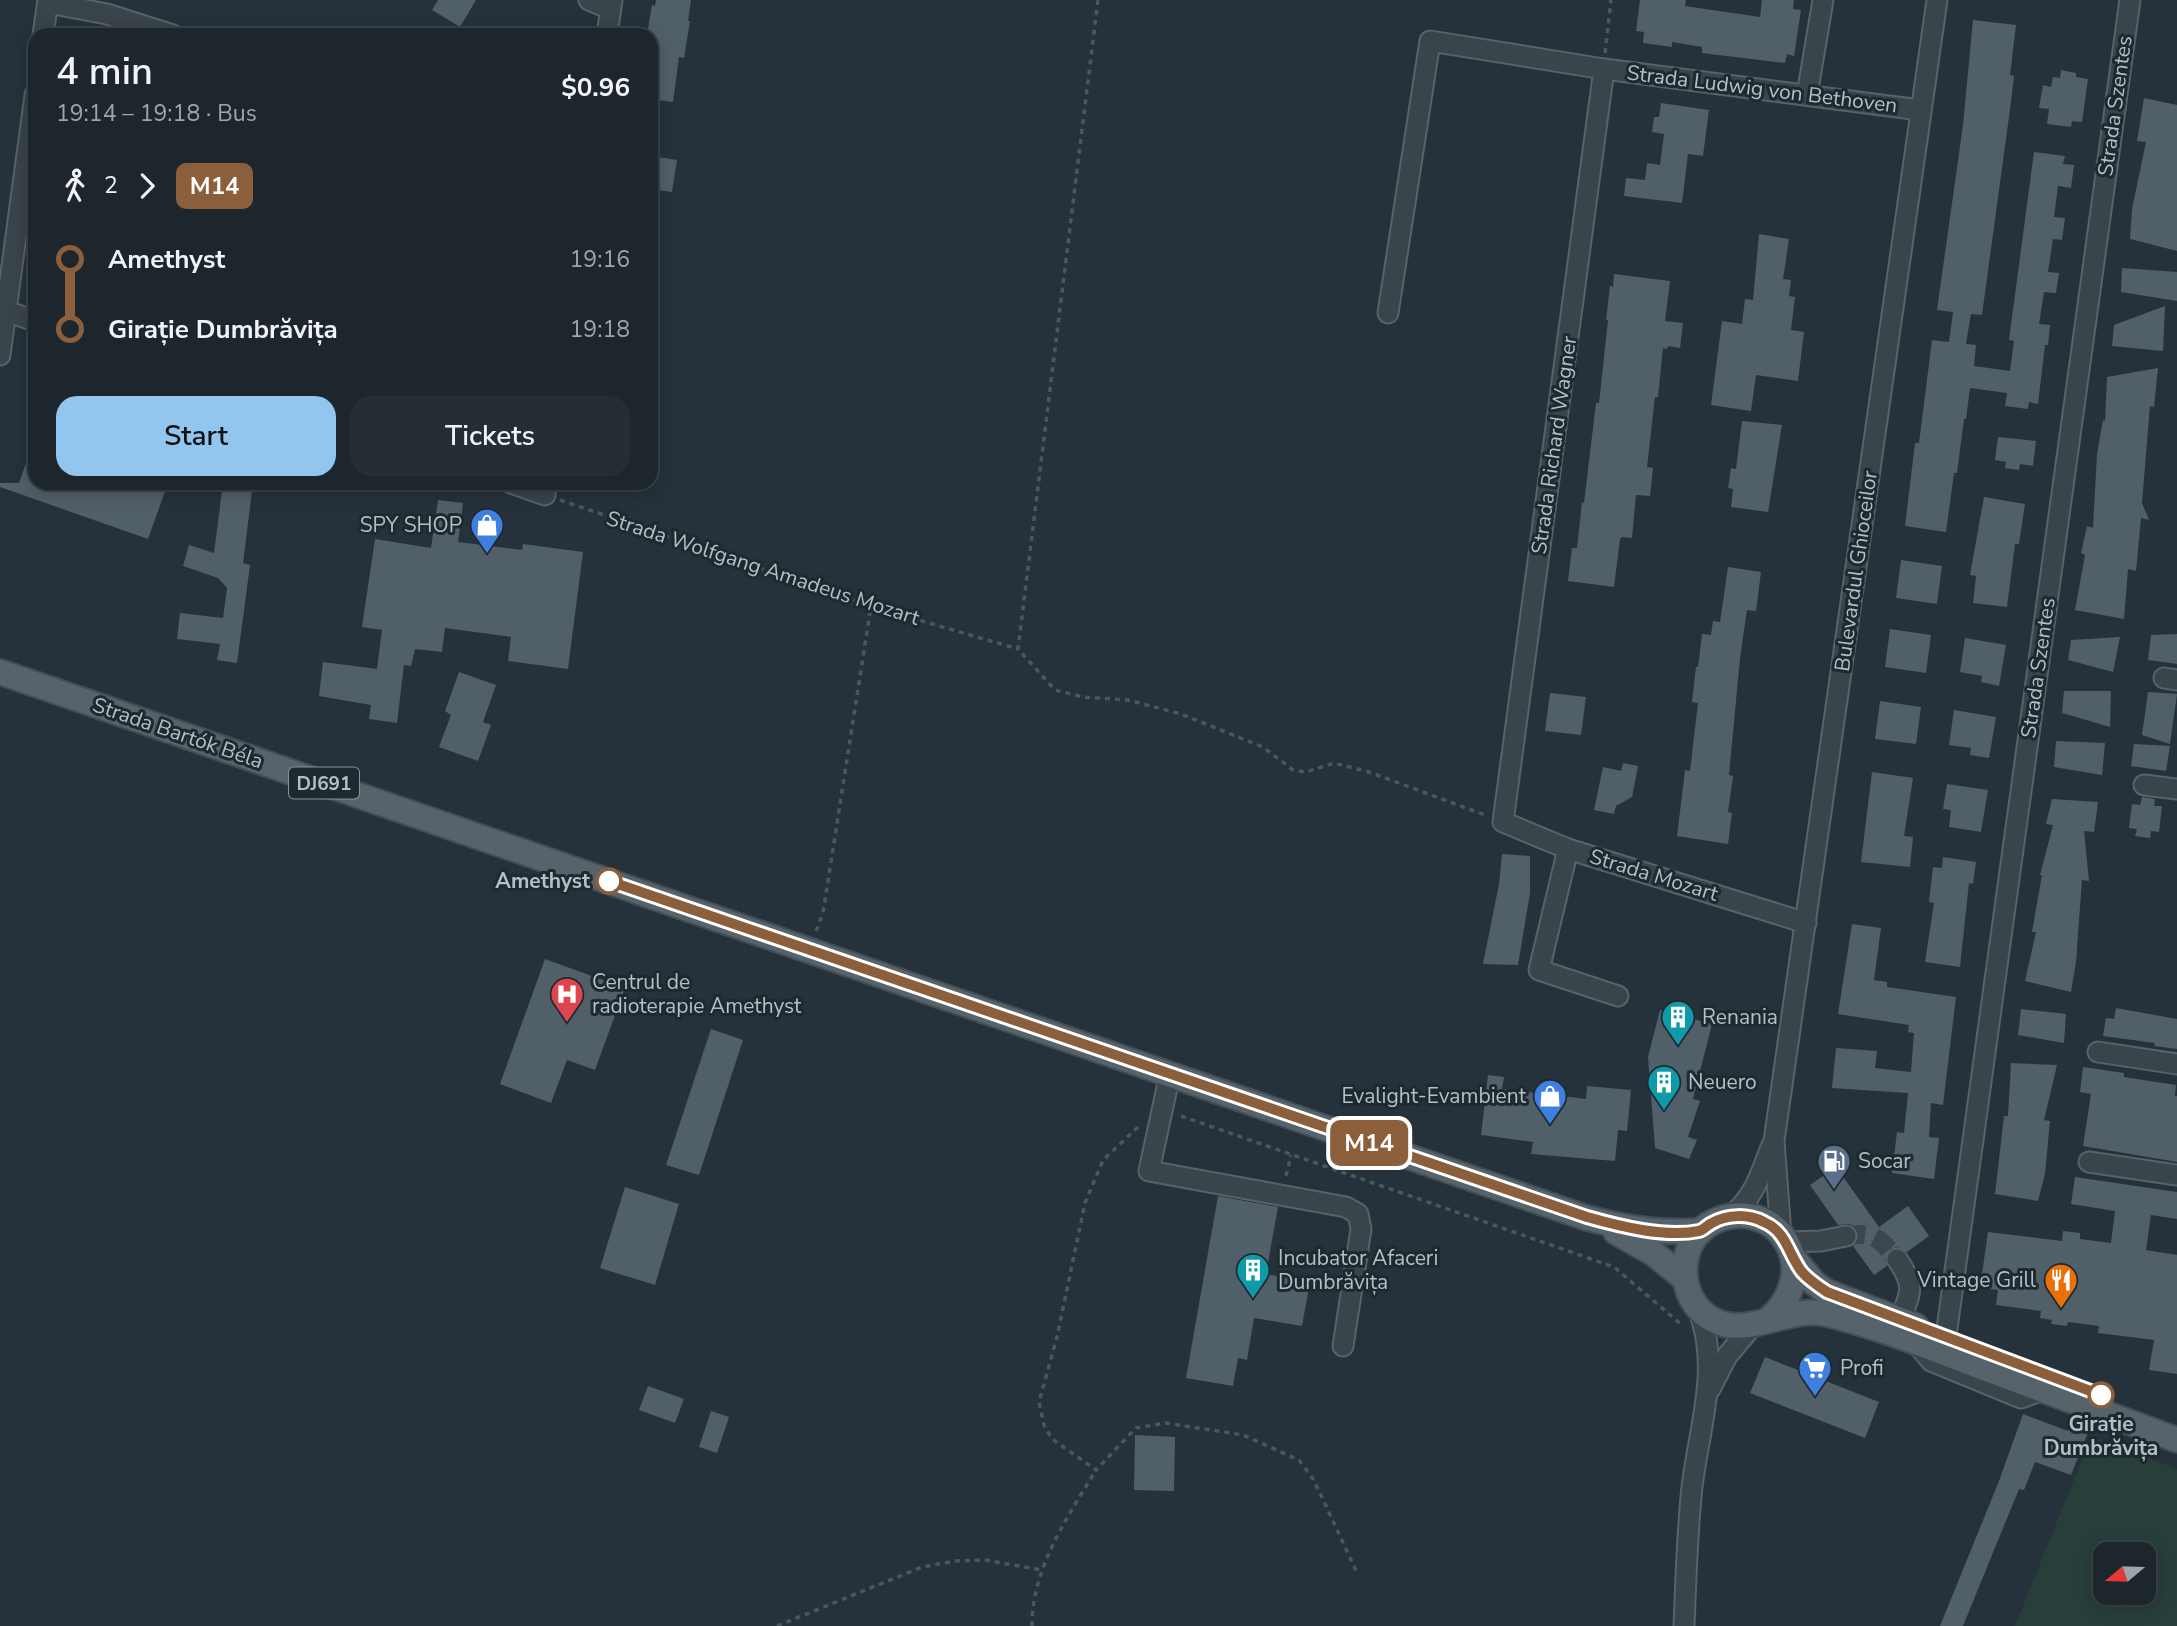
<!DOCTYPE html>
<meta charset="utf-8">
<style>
:root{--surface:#1c262c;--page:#252e34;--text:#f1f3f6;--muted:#a0a5a9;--line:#3a4348;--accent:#92c6ef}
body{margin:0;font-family:"Nunito Sans",sans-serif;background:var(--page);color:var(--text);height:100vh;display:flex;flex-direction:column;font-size:26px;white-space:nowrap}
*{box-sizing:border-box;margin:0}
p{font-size:23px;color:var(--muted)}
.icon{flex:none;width:38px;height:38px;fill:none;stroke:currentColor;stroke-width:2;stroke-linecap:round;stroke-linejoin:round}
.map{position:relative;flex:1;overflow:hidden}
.sheet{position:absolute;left:28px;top:28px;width:630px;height:462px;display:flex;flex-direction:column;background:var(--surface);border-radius:21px;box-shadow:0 4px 18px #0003,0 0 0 2px var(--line)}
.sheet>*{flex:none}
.badge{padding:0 14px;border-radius:10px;font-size:24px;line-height:46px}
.needle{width:46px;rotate:251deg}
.controls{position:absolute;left:2093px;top:1542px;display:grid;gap:14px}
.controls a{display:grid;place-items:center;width:63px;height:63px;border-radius:14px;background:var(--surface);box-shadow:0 4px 18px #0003,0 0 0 2px var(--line);font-size:35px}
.map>.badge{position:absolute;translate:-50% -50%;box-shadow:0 0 0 4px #fff}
.legs{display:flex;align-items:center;gap:10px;height:77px;padding:0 28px;font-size:23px}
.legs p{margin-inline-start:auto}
.headline{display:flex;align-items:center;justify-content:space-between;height:119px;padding:0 28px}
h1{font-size:38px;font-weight:600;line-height:52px}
.button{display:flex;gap:14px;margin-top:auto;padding:14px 28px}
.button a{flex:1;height:80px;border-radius:21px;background:var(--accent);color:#111;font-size:28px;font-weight:600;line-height:80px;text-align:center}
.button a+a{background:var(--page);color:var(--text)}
ul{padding:0 28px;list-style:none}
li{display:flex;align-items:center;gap:24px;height:70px;font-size:26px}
li i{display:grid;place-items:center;width:10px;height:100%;margin:0 9px;background:currentColor}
li i::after{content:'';width:18px;height:18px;margin:-9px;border:5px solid;border-radius:50%;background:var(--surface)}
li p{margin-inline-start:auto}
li:first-child i{background:linear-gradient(#0000 50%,currentColor 0)}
li:last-child i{background:linear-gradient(currentColor 50%,#0000 0)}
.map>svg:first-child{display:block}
.green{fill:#283e3b;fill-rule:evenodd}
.building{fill:#515f68}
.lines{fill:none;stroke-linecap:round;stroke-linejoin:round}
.minor-tunnel{stroke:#3b4750;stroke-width:19;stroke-dasharray:19 10;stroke-linecap:butt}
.minor-casing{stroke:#576269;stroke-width:23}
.major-casing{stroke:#424d54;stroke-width:28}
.path{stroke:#475a59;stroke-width:3.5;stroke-dasharray:5 5;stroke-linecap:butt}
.minor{stroke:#39444b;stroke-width:19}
.major{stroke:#57636b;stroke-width:24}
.line-1-casing{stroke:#fff;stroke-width:16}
.line-1{stroke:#8b5e3c;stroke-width:10}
.stop-1-dot{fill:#fff;stroke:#8b5e3c;stroke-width:3.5}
.labels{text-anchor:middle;stroke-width:6;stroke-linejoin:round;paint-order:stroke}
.shield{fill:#1e2930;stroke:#889299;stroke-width:2}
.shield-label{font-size:19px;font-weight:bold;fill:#b5bfc6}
.street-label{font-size:21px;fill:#b5bfc6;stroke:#1e2930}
.poi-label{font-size:21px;fill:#b5bfc6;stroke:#1e2930;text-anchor:start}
.stop-label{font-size:21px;font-weight:bold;fill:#b5bfc6;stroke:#1e2930;text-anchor:end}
</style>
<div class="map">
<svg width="2177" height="1626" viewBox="0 0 2177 1626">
<rect width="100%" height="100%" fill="#25323b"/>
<!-- green -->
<path class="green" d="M2091,1437L2177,1469V1626H2015ZM2105,1554H2144V1592H2105Z"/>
<!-- building -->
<g class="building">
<polygon points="438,0 476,0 460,27 432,10"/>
<polygon points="656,0 691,0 688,21 690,21 684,58 679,57 673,102 651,99 651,35 647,35 652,5 655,6"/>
<polygon points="1640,0 1686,0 1685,6 1760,17 1762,0 1794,0 1793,9 1801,10 1794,56 1787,54 1785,63 1702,53 1702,47 1672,42 1672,47 1643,43 1644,32 1636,31"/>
<polygon points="1973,20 2016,25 2010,75 2014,76 2011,102 1982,315 1971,314 1966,344 1976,345 1974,366 2010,371 2014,341 2009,340 2034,152 2065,156 2063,164 2074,165 2071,188 2058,186 2054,217 2065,218 2062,240 2053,239 2048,272 2059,273 2056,293 2044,292 2039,324 2050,325 2048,345 2045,345 2038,404 2029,402 2028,409 2005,406 2007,393 1970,388 1966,419 1964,419 1957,473 1954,473 1946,532 1905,526 1915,443 1919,443 1932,340 1949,342 1953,312 1937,310 1963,125"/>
<polygon points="2061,70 2076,73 2076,77 2088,79 2082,122 2072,121 2071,127 2047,124 2049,109 2039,108 2043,85 2051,87 2053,77 2060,78"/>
<polygon points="2144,98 2177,105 2177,251 2130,239 2132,209 2146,142 2137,141"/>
<polygon points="1661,103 1709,110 1703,156 1688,154 1682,203 1624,196 1626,178 1645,180 1647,163 1660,165 1664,134 1652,132 1654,117 1659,117"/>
<polygon points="651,156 677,160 672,192 651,189"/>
<polygon points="1759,234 1789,239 1783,279 1791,280 1789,296 1795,297 1791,330 1804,332 1798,381 1756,375 1751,411 1711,405 1722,321 1742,324 1745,299 1753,300"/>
<polygon points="2122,268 2177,272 2177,301 2121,292"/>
<polygon points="1614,274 1670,281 1665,321 1683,323 1680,348 1668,346 1667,349 1663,348 1658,397 1655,397 1647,467 1653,468 1650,496 1636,495 1632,538 1622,537 1620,539 1614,587 1568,581 1572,548 1577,548 1582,502 1584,503 1596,403 1599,403 1608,320 1606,320 1610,286 1613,287"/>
<polygon points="2165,306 2163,351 2112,346 2114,325"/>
<polygon points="2158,368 2154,407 2150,406 2142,503 2149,520 2141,518 2136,571 2128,569 2124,619 2075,610 2085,555 2081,553 2087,526 2093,528 2097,454 2103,420 2105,421 2107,377"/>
<polygon points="1742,421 1782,425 1768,512 1731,507 1733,489 1728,488 1731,468 1736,469"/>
<polygon points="1998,437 2036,441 2033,466 2020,464 2019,470 2005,468 2006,462 1995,460"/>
<polygon points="33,443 35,443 35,483 168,483 148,539 0,487 0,483 19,483"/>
<polygon points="223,483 253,483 243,563 250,565 237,663 217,660 220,644 177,639 180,613 223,618 227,588 218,578 183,566 189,545 214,553"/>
<polygon points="1984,497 2025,504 2019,544 2015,544 2007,607 1973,603 1976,576 1970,575"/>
<polygon points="438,500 463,503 458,542 522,550 523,544 583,552 568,669 508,661 511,637 445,628 442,652 415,649 411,666 404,665 397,723 369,719 371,705 319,696 323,662 377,669 382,630 362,627 375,539 431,548"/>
<polygon points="1901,560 1942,566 1937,604 1896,598"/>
<polygon points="1728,567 1761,572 1756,611 1747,610 1740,658 1729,775 1733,776 1728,812 1732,813 1728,844 1677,836 1685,770 1690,771 1698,703 1692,702 1696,667 1698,667 1702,634 1711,635 1713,621 1720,622"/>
<polygon points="1890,629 1931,635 1926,673 1885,667"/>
<polygon points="2177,634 2177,664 2148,660 2151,635"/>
<polygon points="2120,637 2113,672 2068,660 2071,640"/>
<polygon points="1965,638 2006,645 1999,686 1981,682 1982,676 1960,672"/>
<polygon points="459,672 496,685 483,722 491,725 478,761 439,747 451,715 445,711"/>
<polygon points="2064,691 2111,691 2110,727 2062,713"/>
<polygon points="2148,692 2177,694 2170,744 2142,735"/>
<polygon points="1550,693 1586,697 1581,735 1545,731"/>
<polygon points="1880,701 1921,707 1916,744 1875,739"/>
<polygon points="1954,710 1996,717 1989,758 1970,755 1971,748 1949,745"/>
<polygon points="2056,741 2105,743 2102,775 2054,767"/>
<polygon points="2134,744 2170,746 2166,771 2131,766"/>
<polygon points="1623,763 1638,766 1632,797 1616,806 1614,814 1594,810 1603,767 1621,771"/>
<polygon points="1872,772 1913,778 1904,836 1913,837 1910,867 1861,862"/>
<polygon points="1947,784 1988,790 1981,832 1949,827 1951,810 1943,809"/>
<polygon points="2142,797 2155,799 2154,806 2162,806 2159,832 2151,831 2150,838 2135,836 2137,829 2129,828 2132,804 2140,805"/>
<polygon points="2052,799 2098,802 2094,832 2084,831 2089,881 2082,880 2076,962 2071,992 2025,981 2036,932 2032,932 2042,875 2040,875 2053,825 2046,824"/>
<polygon points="1502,854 1530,856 1530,893 1518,965 1483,964 1499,884"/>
<polygon points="1943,857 1976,862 1973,884 1969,883 1960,967 1925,962 1934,903 1929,902 1933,867 1942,868"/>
<polygon points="1852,924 1881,928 1874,980 1887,982 1887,987 1956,997 1943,1105 1931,1103 1929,1137 1939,1138 1934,1179 1892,1173 1897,1132 1904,1133 1908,1093 1832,1088 1836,1048 1877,1051 1875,1068 1911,1072 1914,1033 1908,1032 1909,1025 1838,1014"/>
<polygon points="545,959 625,988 595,1070 567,1060 551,1103 500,1084"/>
<polygon points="2116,1008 2177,1019 2177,1049 2154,1046 2155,1043 2103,1036 2106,1018 2114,1019"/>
<polygon points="2021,1009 2066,1014 2064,1043 2018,1035"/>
<polygon points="1660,1010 1712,1024 1693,1099 1700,1101 1688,1137 1697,1140 1689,1159 1655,1148 1648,1057"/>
<polygon points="711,1029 743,1040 699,1175 666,1165"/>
<polygon points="2011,1063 2057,1065 2044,1120 2050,1121 2045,1174 2038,1201 1995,1194 2004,1116 2008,1116"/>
<polygon points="2083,1067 2124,1073 2124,1077 2176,1085 2175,1096 2177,1096 2177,1162 2083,1146 2091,1094 2080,1092"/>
<polygon points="1488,1075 1504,1077 1502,1089 1586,1099 1587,1086 1631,1090 1627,1131 1618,1130 1615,1161 1531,1154 1533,1142 1481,1135"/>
<polygon points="1836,1167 1879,1227 1908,1206 1929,1236 1907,1252 1897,1247 1890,1249 1885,1259 1887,1266 1874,1275 1853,1246 1858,1239 1856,1228 1849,1224 1838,1225 1810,1185"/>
<polygon points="2075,1177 2177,1192 2177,1219 2151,1215 2146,1250 2177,1255 2177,1374 2149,1370 2154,1340 2098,1333 2099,1326 2068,1322 2067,1326 2051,1324 2052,1320 2040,1318 2041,1311 1996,1305 1998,1290 1980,1288 1988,1232 2062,1241 2063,1231 2080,1233 2080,1239 2111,1243 2115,1211 2071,1204"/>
<polygon points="625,1187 679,1204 655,1285 600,1268"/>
<polygon points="1218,1196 1278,1207 1266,1274 1310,1282 1302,1326 1254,1318 1247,1360 1238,1358 1233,1386 1186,1378"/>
<polygon points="1765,1357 1879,1402 1865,1438 1750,1393"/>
<polygon points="648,1386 684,1399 675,1423 639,1410"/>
<polygon points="711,1411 729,1417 717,1453 699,1447"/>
<polygon points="2023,1414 2068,1431 2071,1423 2089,1430 2071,1475 2035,1462 2024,1490 2019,1489 1963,1626 1940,1626 1999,1481"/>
<polygon points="1135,1435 1175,1437 1174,1491 1134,1490"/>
</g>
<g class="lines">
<!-- minor-tunnel -->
<path class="minor-tunnel" d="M1846,1236C1874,1231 1880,1239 1897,1259"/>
<defs>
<g id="minor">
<polyline points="589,0 610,9"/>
<polyline points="48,3 107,14 173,35"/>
<polyline points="43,35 48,0"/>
<polyline points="607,35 612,0"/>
<polyline points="1604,69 1503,822 1568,849 1806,923"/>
<polyline points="1807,95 1823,0"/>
<polyline points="0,309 35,321"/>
<polyline points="1388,313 1430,41 1604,69 1920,110"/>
<polyline points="0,355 35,95"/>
<polyline points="511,483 545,495 546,483"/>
<polyline points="2164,678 2177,680"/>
<polyline points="2144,785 2177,789"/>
<polyline points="1568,849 1539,970 1618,996"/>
<polyline points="2098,1052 2177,1064"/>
<polyline points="1170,1074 1149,1171 1346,1207 1358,1214 1361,1229 1343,1346"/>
<polyline points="2089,1162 2177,1175"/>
<path d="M1731,1216C1756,1195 1760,1174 1772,1145"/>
<polyline points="1781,1234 1774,1141 1937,0"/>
<polyline points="1787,1242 1821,1241 1846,1236"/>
<path d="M1897,1259C1915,1285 1912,1293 1899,1320"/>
<polyline points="1946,1336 2130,0"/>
<polyline points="1921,1349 1931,1361 2021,1398 2043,1390"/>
<polyline points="1710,1389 1727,1356 1753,1325"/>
<path d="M1684,1626C1686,1580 1687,1533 1692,1487C1699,1428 1722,1364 1697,1307"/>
</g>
<g id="major">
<path d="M0,672L1587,1218C1629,1229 1657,1233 1701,1231"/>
<polyline points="1616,1232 1653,1253 1684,1278"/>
<polyline points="1794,1259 1814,1283 1827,1292 1916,1326"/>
<path d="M1768,1320C1826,1271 1777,1194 1715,1221C1675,1239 1675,1300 1713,1320C1748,1339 1788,1305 1827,1314C1873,1325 1923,1345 1968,1362C2038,1388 2107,1414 2177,1440"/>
</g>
</defs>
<!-- minor casing -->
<use href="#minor" class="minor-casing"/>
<!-- major casing -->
<use href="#major" class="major-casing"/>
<!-- path -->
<g class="path">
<polyline points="1098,0 1018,649 1055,690 1083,697 1128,700 1181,714 1263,747 1293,770 1306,772 1334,763 1369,772 1485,815"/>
<polyline points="1605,53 1611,0"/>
<polyline points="560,500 871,606 1018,649"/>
<polyline points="816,931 823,913 871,606"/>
<polyline points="1181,1116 1614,1267 1683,1326"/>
<polyline points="1138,1127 1103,1160 1085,1203 1057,1337 1039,1402 1044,1425 1052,1439 1096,1470 1136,1428 1166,1423 1243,1435 1299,1460 1313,1479 1327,1508 1358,1575"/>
<polyline points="1286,1176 1291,1155"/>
<polyline points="777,1626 922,1567 955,1561 985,1560 1042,1570"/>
<path d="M1032,1626C1032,1568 1067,1518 1096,1470"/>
</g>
<!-- minor -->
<use href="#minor" class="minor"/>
<!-- major -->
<use href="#major" class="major"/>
</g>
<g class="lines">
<defs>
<path id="line-1" d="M609,881L1587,1217C1619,1226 1665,1238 1699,1231C1704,1230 1707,1225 1712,1223C1728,1214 1748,1214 1764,1222C1787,1232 1788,1254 1802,1272C1809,1280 1818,1286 1827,1292L2101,1395"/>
</defs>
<!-- line-1 casing -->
<use href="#line-1" class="line-1-casing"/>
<!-- line-1 -->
<use href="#line-1" class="line-1"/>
</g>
<!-- icons -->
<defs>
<symbol id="shop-pin" viewBox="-11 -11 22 30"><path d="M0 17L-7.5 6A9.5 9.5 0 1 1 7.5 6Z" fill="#3f7fe0" stroke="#1e2930"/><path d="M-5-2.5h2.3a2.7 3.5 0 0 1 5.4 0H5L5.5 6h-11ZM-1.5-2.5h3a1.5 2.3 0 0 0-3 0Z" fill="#fff"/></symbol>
<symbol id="hospital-pin" viewBox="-11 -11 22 30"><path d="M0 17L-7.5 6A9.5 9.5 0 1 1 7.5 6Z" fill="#e0444e" stroke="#1e2930"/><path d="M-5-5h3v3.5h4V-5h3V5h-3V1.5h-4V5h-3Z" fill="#fff"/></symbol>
<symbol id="building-pin" viewBox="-11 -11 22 30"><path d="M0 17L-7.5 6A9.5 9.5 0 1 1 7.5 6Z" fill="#0f9aa8" stroke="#1e2930"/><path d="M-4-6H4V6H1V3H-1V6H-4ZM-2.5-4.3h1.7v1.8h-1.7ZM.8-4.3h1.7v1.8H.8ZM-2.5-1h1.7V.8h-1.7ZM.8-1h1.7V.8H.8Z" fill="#fff"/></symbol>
<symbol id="fuel-pin" viewBox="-11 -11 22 30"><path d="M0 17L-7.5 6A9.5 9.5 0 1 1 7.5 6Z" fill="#5c6f8a" stroke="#1e2930"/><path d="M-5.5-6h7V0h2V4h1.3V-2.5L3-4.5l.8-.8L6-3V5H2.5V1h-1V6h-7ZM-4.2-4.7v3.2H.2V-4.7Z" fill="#fff"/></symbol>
<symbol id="restaurant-pin" viewBox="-11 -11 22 30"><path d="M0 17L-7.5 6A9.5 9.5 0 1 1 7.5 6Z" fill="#e8710a" stroke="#1e2930"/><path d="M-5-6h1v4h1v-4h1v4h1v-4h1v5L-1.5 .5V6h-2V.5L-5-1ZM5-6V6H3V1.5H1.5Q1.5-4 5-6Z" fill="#fff"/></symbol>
<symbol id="supermarket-pin" viewBox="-11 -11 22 30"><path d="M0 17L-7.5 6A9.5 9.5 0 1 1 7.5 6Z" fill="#3f7fe0" stroke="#1e2930"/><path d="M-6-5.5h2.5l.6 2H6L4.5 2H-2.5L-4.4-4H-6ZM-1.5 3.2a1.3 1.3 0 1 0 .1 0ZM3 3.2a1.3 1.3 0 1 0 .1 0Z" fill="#fff"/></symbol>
</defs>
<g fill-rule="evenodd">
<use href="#shop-pin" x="468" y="506" width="38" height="52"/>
<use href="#hospital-pin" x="548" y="975" width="38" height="52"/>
<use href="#building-pin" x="1659" y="998" width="38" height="52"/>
<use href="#building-pin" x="1645" y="1063" width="38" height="52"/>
<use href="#shop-pin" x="1531" y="1077" width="38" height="52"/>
<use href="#fuel-pin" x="1815" y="1142" width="38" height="52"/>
<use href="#building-pin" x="1234" y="1251" width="38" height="52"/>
<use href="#restaurant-pin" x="2042" y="1261" width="38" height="52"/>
<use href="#supermarket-pin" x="1796" y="1349" width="38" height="52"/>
</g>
<!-- markers -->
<g class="stop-1-dot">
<circle cx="609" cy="881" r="12"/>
<circle cx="2101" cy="1395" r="12"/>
</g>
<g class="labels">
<!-- shield labels -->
<rect class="shield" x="289" y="767.5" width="70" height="31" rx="5"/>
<g class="shield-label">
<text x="324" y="790">DJ691</text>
</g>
<!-- street labels -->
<g class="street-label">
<text transform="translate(1762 89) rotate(7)" y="7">Strada Ludwig von Bethoven</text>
<text transform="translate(2115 106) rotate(-82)" y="7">Strada Szentes</text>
<text transform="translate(1554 445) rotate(-82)" y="7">Strada Richard Wagner</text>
<text transform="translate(763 568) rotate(18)" y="7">Strada Wolfgang Amadeus Mozart</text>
<text transform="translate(1856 571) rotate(-82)" y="7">Bulevardul Ghioceilor</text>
<text transform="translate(2038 668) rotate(-82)" y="7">Strada Szentes</text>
<text transform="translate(178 733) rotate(19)" y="7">Strada Bartók Béla</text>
<text transform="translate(1654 875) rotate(17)" y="7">Strada Mozart</text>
</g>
<!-- poi labels -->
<g class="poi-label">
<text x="462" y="532" text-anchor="end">SPY SHOP</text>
<text x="592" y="989">Centrul de<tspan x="592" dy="24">radioterapie Amethyst</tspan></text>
<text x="1702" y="1024">Renania</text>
<text x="1688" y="1089">Neuero</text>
<text x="1526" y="1103" text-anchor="end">Evalight-Evambient</text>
<text x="1858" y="1168">Socar</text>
<text x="1278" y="1265">Incubator Afaceri<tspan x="1278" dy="24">Dumbrăvița</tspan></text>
<text x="2036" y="1287" text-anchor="end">Vintage Grill</text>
<text x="1840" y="1375">Profi</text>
</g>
<!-- stop labels -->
<g class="stop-label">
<text x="590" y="888">Amethyst</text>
<text x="2101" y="1431" text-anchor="middle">Girație<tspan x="2101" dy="24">Dumbrăvița</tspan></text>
</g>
</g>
</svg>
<div class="controls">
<a><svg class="needle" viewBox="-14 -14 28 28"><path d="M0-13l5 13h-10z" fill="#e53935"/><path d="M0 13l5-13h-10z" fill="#a0a5a9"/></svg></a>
</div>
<b class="badge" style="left:1369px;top:1143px;background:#8b5e3c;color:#fff">M14</b>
<section class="sheet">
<div class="headline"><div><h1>4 min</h1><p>19:14 – 19:18 · Bus</p></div><b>$0.96</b></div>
<div class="legs"><svg class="icon" aria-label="walk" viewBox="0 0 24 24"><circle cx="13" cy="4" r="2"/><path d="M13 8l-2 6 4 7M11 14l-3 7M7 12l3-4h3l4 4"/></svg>2<svg class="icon" aria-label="forward" viewBox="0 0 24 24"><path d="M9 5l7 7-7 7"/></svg><b class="badge" style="background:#8b5e3c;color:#fff">M14</b></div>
<ul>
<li><i style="color:#8b5e3c"></i><b>Amethyst</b><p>19:16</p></li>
<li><i style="color:#8b5e3c"></i><b>Girație Dumbrăvița</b><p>19:18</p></li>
</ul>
<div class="button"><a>Start</a><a>Tickets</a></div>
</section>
</div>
